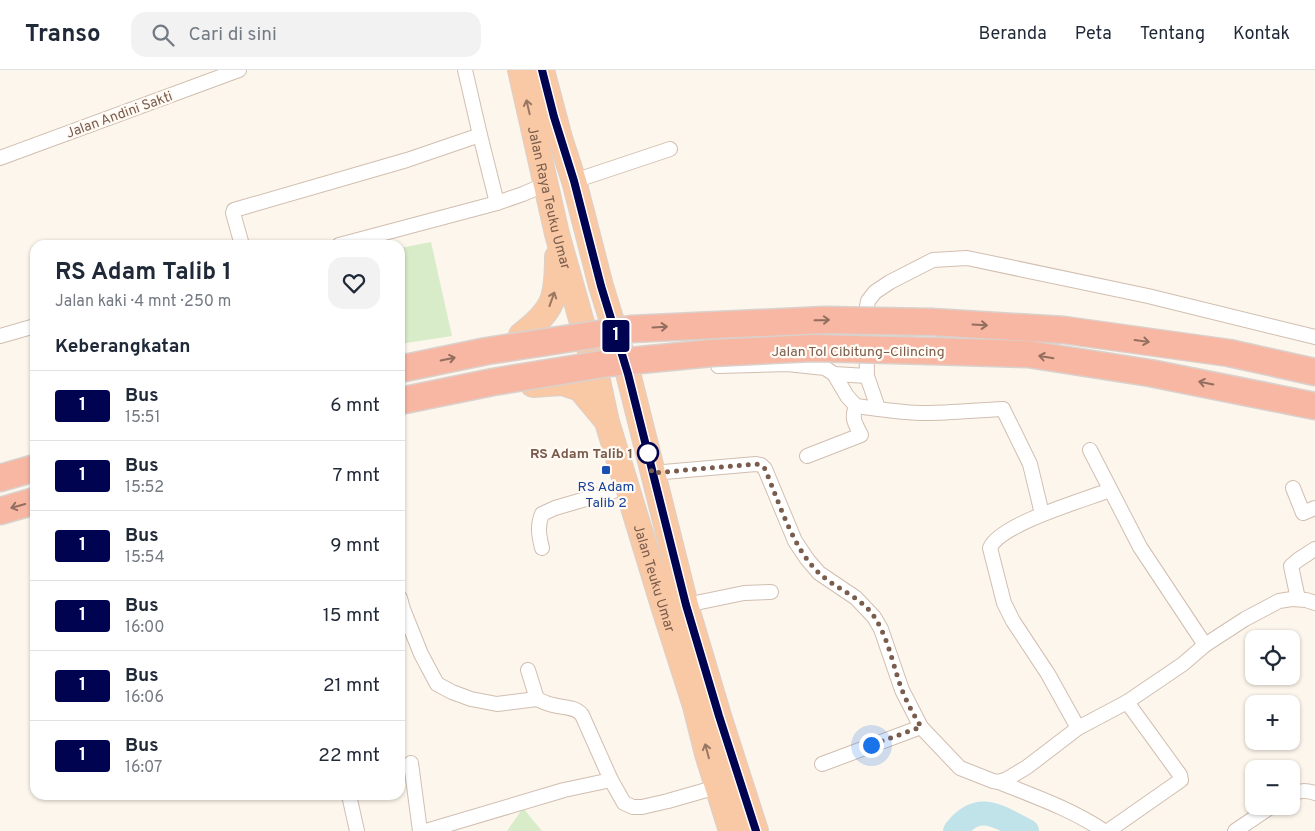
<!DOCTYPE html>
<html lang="id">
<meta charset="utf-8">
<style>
:root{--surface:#fff;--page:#f2f2f3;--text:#1f2937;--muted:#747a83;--line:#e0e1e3}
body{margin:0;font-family:Overpass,sans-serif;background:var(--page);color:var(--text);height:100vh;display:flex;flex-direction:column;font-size:19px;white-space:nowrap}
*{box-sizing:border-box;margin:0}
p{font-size:16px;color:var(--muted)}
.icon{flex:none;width:28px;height:28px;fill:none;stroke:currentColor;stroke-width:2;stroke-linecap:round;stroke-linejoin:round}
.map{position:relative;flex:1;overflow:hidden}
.sheet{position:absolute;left:30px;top:170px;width:375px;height:560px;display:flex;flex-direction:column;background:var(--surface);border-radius:15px;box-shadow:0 1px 4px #0004}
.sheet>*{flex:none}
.badge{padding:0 10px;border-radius:4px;font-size:18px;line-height:32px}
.buttons{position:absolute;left:1245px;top:560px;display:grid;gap:10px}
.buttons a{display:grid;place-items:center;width:55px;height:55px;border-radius:10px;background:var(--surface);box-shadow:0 1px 4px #0004;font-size:25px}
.you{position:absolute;width:25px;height:25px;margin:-12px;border:4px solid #fff;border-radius:50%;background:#1a73e8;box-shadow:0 0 0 8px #1a73e833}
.map>.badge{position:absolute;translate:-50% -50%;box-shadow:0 0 0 2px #fff}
h2{padding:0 25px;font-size:19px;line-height:45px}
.round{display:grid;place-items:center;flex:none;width:52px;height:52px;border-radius:15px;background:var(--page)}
.head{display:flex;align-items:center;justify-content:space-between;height:85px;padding:0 25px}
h1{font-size:24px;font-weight:700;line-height:38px}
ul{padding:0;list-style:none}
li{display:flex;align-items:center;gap:15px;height:70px;padding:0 25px;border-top:1px solid var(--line)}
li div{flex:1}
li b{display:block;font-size:19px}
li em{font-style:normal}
li .badge{min-width:55px;font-weight:700;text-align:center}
header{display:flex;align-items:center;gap:30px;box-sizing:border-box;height:70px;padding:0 25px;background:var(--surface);border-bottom:1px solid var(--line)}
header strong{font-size:24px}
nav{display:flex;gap:28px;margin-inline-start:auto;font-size:18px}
.search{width:350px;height:45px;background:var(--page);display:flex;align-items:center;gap:12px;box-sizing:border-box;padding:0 18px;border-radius:15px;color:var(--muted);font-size:19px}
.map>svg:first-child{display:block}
.green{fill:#d8ecc9}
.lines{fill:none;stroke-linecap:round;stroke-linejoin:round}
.river{stroke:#bfe3e8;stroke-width:24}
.minor-casing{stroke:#d1beb0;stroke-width:16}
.trunk-casing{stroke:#dad1cd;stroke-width:26}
.motorway-casing{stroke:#dad1cd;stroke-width:29}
.minor{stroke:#fff;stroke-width:14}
.trunk{stroke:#f9c8a4;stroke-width:24}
.motorway{stroke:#f7b7a3;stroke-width:26}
.motorway-bridge-casing{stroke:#dad1cd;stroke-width:29;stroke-linecap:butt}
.motorway-bridge{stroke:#f7b7a3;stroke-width:26}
.oneway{stroke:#9a7763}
.oneway2{stroke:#936e5e}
.line-casing{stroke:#fff;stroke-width:11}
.line{stroke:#000350;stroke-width:8}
.walk{stroke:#7a5c4d;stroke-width:5;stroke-dasharray:0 9}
.stop-dot{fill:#fff;stroke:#000350;stroke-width:2.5}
.transit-dot{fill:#1a4fb4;stroke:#fffaf3;stroke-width:2}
.labels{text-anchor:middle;stroke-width:4.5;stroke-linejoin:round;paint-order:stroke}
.street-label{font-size:14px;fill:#7a5c4d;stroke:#fffaf3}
.stop-label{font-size:14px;font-weight:bold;fill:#7a5c4d;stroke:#fffaf3;text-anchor:end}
.transit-label{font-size:14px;fill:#164399;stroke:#fffaf3}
</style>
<header>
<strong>Transo</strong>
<div class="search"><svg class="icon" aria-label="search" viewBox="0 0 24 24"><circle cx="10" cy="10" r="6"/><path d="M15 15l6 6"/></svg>Cari di sini</div>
<nav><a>Beranda</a><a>Peta</a><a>Tentang</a><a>Kontak</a></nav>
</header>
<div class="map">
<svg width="1315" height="761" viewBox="0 0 1315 761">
<rect width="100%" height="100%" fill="#fdf6ec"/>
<!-- green -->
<g class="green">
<polygon points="431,172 452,266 400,274 400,178"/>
<polygon points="523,738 542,761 507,761"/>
</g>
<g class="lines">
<!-- river -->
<path class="river" d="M955,761C979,730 999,747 1027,761"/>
<defs>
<g id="minor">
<polyline points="465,0 480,65 497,133"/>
<polyline points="0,88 239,0"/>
<polyline points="574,111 670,79"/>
<polyline points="242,175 233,143 234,140 407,90 480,65"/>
<polyline points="339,175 497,133 523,124 546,114"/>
<polyline points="0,266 35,256"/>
<polyline points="718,296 787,294 825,298 834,304 867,306"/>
<path d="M834,304L847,326L856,336C879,339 902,343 926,343C951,343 978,340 1003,339L1030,394L1042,444"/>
<polyline points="878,338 867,306 866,242 868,231 875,222 890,212 933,190 967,188 1148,226 1315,267"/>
<polyline points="1090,380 1140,477 1205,575"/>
<path d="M807,386L861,365C855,353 851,349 856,336"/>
<polyline points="652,403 756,394 761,395 765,399 795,471 807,489 819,503 856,528 874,547 881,559 902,620 921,657 960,698 993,711 999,712 1007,709 1027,697 1078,658 1127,632 1183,594 1205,575 1245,549 1279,531 1292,529 1306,530 1315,533"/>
<polyline points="1293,418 1303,443 1315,438"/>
<path d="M542,478C539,466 537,456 542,444L555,438L627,417"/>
<polyline points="400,528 403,539 421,584 437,614 452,622 471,629 497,634 537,629"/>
<polyline points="1298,529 1291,496 1298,490 1315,479"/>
<polyline points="686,535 744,523 771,522"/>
<path d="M528,600L537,629C542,631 547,634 553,635C563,638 575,636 582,645L611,710L624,733L633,737H642L668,731L717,717"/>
<path d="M1078,658L1048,604L1013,551L1004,533L990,478C1000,454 1084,430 1110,420"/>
<polyline points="411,693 420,761"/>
<polyline points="822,694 921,657"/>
<path d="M999,712C1036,727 1071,739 1104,761"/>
<path d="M1291,723C1300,721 1306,720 1315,723"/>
<polyline points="349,725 357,761"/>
<polyline points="426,761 564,720 611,710"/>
<polyline points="1108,761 1181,710 1180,705 1127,632"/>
<polyline points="1235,761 1272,736"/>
</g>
<g id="trunk">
<path id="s1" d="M520,0L557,164L597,306L607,352L664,539L695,636L707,684L731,761"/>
<polyline points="542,0 560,68 574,111 601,216 628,303 686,535 719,646 756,761"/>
<path d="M521,265C554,240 557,228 557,187"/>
<polyline points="533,315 562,313 580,319 605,349"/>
</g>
<g id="motorway">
<polyline points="932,252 1064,260 1229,283 1315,302"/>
<polyline points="929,281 1028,284 1150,303 1315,336"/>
<polyline points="0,408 35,398"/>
<polyline points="0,441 35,431"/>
</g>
</defs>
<!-- minor casing -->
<use href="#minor" class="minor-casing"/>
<!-- trunk casing -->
<use href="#trunk" class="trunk-casing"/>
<!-- motorway casing -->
<use href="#motorway" class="motorway-casing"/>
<!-- minor -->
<use href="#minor" class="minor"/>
<!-- trunk -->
<use href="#trunk" class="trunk"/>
<!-- motorway -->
<use href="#motorway" class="motorway"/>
<defs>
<g id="motorway-bridge">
<polyline points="400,299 487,281 631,259 824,250 932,252"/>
<polyline points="400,331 493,312 609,293 712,283 813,278 929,281"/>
</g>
</defs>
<!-- motorway-bridge casing -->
<use href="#motorway-bridge" class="motorway-bridge-casing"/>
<!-- motorway-bridge -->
<use href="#motorway-bridge" class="motorway-bridge"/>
</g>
<!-- one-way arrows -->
<defs><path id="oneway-shaft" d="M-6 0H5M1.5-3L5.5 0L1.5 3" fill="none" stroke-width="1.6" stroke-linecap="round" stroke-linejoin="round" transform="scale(1.25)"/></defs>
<g class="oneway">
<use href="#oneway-shaft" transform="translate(528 37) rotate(-103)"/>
<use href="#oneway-shaft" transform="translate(552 229) rotate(-70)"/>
<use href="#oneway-shaft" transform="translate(707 681) rotate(-105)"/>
</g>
<g class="oneway2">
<use href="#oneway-shaft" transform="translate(822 250) rotate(-1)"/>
<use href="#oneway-shaft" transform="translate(980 255) rotate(3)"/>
<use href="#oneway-shaft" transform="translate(660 257) rotate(-3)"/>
<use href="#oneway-shaft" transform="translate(1142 271) rotate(8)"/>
<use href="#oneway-shaft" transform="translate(1046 287) rotate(-171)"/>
<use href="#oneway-shaft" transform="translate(448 289) rotate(-12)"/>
<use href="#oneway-shaft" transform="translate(1206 313) rotate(-169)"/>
<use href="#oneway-shaft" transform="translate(18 436) rotate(164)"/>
</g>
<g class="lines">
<defs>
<polyline id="line" points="542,0 554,47 574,111 601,216 628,304 686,535 719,646 756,761"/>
</defs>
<!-- line casing -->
<use href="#line" class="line-casing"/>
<!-- line -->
<use href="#line" class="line"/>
<!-- walk -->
<path class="walk" d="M648,383L652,403L756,394L761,395L765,399C779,432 793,479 819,503C837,520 862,527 875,548C889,570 893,596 902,620C907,633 914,645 921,657L871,675"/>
</g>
<!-- markers -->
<circle class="stop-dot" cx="648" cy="383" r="10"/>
<rect class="transit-dot" x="601" y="395" width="10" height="10" rx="2.5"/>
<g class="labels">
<!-- street labels -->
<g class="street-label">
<text transform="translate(119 44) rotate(-20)" y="5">Jalan Andini Sakti</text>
<text dy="5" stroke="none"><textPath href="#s1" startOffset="131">Jalan Raya Teuku Umar</textPath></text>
<text x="858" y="286">Jalan Tol Cibitung–Cilincing</text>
<text dy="5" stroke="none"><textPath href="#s1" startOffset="526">Jalan Teuku Umar</textPath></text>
</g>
<!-- stop labels -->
<g class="stop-label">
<text x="633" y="388">RS Adam Talib 1</text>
</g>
<!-- transit labels -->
<g class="transit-label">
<text x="606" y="421">RS Adam<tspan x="606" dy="16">Talib 2</tspan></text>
</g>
</g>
</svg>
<div class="buttons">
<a><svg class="icon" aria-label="locate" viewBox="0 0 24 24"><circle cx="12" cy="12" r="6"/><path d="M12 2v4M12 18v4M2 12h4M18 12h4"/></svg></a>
<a>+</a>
<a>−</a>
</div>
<div class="you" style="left:871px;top:675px"></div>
<b class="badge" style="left:616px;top:266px;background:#000350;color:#fff">1</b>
<section class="sheet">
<div class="head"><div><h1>RS Adam Talib 1</h1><p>Jalan kaki · 4 mnt · 250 m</p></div><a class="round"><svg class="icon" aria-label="heart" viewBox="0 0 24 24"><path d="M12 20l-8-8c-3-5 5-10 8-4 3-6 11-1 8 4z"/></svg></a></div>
<h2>Keberangkatan</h2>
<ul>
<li><span class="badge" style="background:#000350;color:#fff">1</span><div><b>Bus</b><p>15:51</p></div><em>6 mnt</em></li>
<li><span class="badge" style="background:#000350;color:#fff">1</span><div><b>Bus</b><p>15:52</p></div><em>7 mnt</em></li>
<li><span class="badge" style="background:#000350;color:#fff">1</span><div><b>Bus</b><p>15:54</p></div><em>9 mnt</em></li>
<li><span class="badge" style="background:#000350;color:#fff">1</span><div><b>Bus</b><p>16:00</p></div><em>15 mnt</em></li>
<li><span class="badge" style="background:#000350;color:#fff">1</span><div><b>Bus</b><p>16:06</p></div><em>21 mnt</em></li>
<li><span class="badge" style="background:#000350;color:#fff">1</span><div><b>Bus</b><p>16:07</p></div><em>22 mnt</em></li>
</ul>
</section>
</div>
